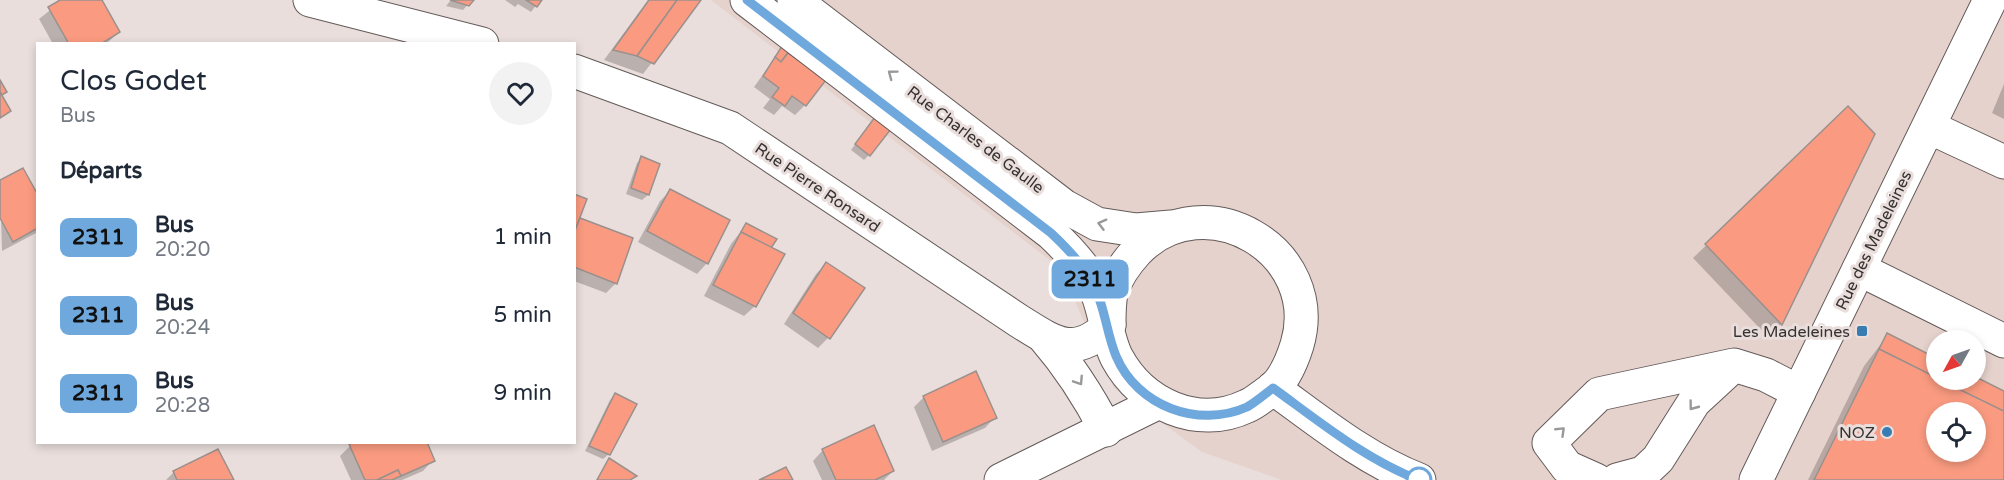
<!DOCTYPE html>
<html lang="fr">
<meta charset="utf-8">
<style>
:root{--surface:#fff;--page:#f2f2f3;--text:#1f2937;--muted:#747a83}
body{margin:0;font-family:"Varela Round",sans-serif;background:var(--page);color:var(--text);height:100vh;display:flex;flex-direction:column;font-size:22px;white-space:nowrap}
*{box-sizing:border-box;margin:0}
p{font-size:20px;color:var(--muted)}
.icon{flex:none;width:33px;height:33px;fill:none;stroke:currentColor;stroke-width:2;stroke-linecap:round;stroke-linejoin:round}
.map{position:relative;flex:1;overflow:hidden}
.drawer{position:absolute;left:36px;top:42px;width:540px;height:402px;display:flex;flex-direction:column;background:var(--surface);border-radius:0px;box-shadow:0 3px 9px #0003}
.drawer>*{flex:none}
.badge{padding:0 12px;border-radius:9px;font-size:21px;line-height:39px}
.needle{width:39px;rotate:230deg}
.fabs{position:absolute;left:1926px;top:330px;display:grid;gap:12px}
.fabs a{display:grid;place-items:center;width:60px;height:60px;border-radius:50%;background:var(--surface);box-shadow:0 3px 9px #0003;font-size:30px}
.map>.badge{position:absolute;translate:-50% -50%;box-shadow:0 0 0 3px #fff}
h2{padding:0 24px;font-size:22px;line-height:54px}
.round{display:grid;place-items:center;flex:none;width:63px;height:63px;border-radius:32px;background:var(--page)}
.head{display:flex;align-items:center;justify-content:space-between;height:102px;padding:0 24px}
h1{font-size:28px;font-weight:600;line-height:45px}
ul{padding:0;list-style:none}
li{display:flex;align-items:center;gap:18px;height:78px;padding:0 24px}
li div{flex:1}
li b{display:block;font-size:22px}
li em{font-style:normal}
li .badge{min-width:66px;font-weight:700;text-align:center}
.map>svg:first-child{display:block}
.built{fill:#e6d2cd;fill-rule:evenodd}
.shadow{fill:#0003;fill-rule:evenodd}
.building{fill:#fa9b81;stroke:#9a908d;stroke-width:1.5;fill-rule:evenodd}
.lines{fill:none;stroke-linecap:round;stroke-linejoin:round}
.minor-casing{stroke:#645b59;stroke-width:35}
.minor{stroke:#fff;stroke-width:33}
.oneway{stroke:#9a9898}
.line-casing{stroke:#fff;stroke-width:14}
.line{stroke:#6fa8dc;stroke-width:9}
.poi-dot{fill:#387cb2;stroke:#e9dedb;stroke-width:2}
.stop-dot{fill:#fff;stroke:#6fa8dc;stroke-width:3}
.labels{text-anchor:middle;stroke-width:6;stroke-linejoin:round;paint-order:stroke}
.street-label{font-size:16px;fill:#363231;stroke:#e9dedb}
.poi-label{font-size:16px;fill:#363231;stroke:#e9dedb;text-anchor:end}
</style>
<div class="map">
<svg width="2004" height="480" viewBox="0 0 2004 480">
<rect width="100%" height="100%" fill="#e9dedb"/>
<!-- built -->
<path class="built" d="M711,0H2004V480H1282L1202,452L1114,388L1060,268ZM1936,340H1976V380H1936ZM1936,412H1976V452H1936Z"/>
<!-- shadow -->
<g class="shadow">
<polygon points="63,0 100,0 119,32 106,44 53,44 39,19"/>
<polygon points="451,0 472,0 463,10 446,6"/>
<polygon points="505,0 540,0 531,12 518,4 515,7"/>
<polygon points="648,0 700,0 643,74 604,60"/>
<polygon points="782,48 780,63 788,55 805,105 795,115 782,106 774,115 763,108 770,99 754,87"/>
<polygon points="2004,84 2004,119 1992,113"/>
<polygon points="1848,108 1874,134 1781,324 1768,337 1693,258"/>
<polygon points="870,124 869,155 864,160 851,150"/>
<polygon points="642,158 658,164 648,195 642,200 626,194 637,163"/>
<polygon points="0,182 38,199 38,232 2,251"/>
<polygon points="670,191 707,263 697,274 638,242 660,201"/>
<polygon points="574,196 578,219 632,238 616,283 606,293 574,281"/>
<polygon points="746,225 770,248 783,255 755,306 744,316 704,296 731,244"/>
<polygon points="826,264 863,288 828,338 818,348 784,324 816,274"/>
<path d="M1888,335L1936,359V380L1976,379L2004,393V480H1808L1864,366ZM1936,412H1976V452H1936Z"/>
<polygon points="615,395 609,454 603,459 585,451 610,400"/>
<polygon points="924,397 995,417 985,428 932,451 914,407"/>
<polygon points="350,446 433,460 423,471 402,480 351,480 340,456"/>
<polygon points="823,450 893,471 884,480 822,480 813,461"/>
<polygon points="609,459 635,476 630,480 596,480"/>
<polygon points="174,472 232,480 166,480"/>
</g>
<!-- building -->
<g class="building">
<polygon points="60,0 102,0 120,32 101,44 69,44 48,7"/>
<polygon points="450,0 474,0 469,6"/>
<polygon points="526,0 542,0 537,7"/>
<polygon points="649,0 677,0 637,56 613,50"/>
<polygon points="677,0 701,0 654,64 637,56"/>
<polygon points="782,46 789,51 781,62 775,57"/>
<polygon points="788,53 826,80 806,106 792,96 785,106 772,97 779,88 763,76 775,57 781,62"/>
<polygon points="0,80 7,92 2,95 0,92"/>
<polygon points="0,92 11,111 0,118"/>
<polygon points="1848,106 1875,134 1782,325 1705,244"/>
<polygon points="875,117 891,129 870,156 855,144"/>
<polygon points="641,156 660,164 649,195 631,188"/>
<polygon points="23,168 38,195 38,228 13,242 0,218 0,180"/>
<polygon points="670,189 730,220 708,264 647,231"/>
<polygon points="574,194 587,199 574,233"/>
<polygon points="580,218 633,238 617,284 574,267 574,233"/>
<polygon points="746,223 777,239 771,248 741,232"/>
<polygon points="741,232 785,254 756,307 713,285"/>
<polygon points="826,262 865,288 830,339 793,313"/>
<polygon points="1887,333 1936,358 1936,378 1879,349"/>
<path d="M1879,349L2004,411V480H1814ZM1936,412H1976V452H1936Z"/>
<polygon points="976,371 997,418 943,442 923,396"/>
<polygon points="1976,377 2004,391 2004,411 1940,380 1976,380"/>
<polygon points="615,393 637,404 610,455 589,446"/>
<polygon points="874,425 894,471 875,480 836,480 822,449"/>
<polygon points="353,442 427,442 435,461 401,476 398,470 377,480 365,480 349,444"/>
<polygon points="218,449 234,480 177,480 173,471"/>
<polygon points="609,458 637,476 630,480 597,480"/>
<polygon points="786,467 793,480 759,480"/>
<polygon points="398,470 401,476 392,480 377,480"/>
</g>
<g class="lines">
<defs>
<g id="minor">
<polyline points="310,0 482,44"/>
<path d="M747,0L1051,233C1066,247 1081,263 1092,281C1105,304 1106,338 1117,358C1142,404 1197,430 1247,406C1255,403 1262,396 1270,391C1284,381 1292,361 1297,345C1325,251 1205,181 1137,251C1126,263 1116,277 1111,293C1109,303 1109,315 1109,325"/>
<polyline points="794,0 1064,206 1097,224 1136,230 1171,227"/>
<path d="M574,71L730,128L1019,321C1054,343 1075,359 1109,325"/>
<polyline points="1929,127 2004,162"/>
<polyline points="1859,269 2004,341"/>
<path d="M1044,337C1069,366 1088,395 1106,430"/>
<path d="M1273,388C1320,422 1365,459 1419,480"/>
<polyline points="1001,480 1157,403"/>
<polyline points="1596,480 1567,467 1549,443 1599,394 1734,365 1766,375 1799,392"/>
<polyline points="1617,480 1643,473 1658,459 1694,402 1733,366"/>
<polyline points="1756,480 1990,0"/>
</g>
</defs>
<!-- minor casing -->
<use href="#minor" class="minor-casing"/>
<!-- minor -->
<use href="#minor" class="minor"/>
</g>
<!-- one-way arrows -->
<defs><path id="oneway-chevron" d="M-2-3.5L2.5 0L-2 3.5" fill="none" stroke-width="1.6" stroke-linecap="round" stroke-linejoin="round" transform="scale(1.5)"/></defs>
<g class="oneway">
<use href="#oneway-chevron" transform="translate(892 74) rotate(-143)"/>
<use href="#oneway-chevron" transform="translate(1102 224) rotate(-165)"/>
<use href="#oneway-chevron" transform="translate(1079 381) rotate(57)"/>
<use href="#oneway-chevron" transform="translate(1693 406) rotate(127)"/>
<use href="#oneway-chevron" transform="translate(1561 431) rotate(-44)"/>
</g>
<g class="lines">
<defs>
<path id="line" d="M747,0L1051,233C1066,247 1082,263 1092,282C1105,305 1106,332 1116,356C1137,406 1198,429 1247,407C1256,402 1265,394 1273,388C1320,422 1365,459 1419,480"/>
</defs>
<!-- line casing -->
<use href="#line" class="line-casing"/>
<!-- line -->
<use href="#line" class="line"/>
</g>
<!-- markers -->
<g class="poi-dot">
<rect x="1856" y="325" width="12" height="12" rx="3"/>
<circle cx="1887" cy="432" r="6"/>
</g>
<circle class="stop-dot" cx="1419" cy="480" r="12"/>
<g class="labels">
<!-- street labels -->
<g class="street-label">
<text transform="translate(976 139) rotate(37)" y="6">Rue Charles de Gaulle</text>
<text transform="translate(818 187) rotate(34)" y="6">Rue Pierre Ronsard</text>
<text transform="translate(1873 240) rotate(-64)" y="6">Rue des Madeleines</text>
</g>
<!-- poi labels -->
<g class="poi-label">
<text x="1850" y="337">Les Madeleines</text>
<text x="1875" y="438">NOZ</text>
</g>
</g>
</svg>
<div class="fabs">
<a><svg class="needle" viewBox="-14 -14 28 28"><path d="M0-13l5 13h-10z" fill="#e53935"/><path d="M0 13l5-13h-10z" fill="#747a83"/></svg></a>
<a><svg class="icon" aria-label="locate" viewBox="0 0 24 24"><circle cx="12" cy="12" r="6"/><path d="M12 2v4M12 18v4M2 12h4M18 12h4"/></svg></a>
</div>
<b class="badge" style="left:1090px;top:279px;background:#6fa8dc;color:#111">2311</b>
<section class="drawer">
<div class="head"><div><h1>Clos Godet</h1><p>Bus</p></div><a class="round"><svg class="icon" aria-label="heart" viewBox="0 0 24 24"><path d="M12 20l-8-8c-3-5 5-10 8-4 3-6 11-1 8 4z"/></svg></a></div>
<h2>Départs</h2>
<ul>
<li><span class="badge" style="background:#6fa8dc;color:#111">2311</span><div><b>Bus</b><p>20:20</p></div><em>1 min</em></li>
<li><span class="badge" style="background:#6fa8dc;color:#111">2311</span><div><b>Bus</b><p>20:24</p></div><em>5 min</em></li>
<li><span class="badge" style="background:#6fa8dc;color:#111">2311</span><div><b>Bus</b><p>20:28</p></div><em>9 min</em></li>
</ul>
</section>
</div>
